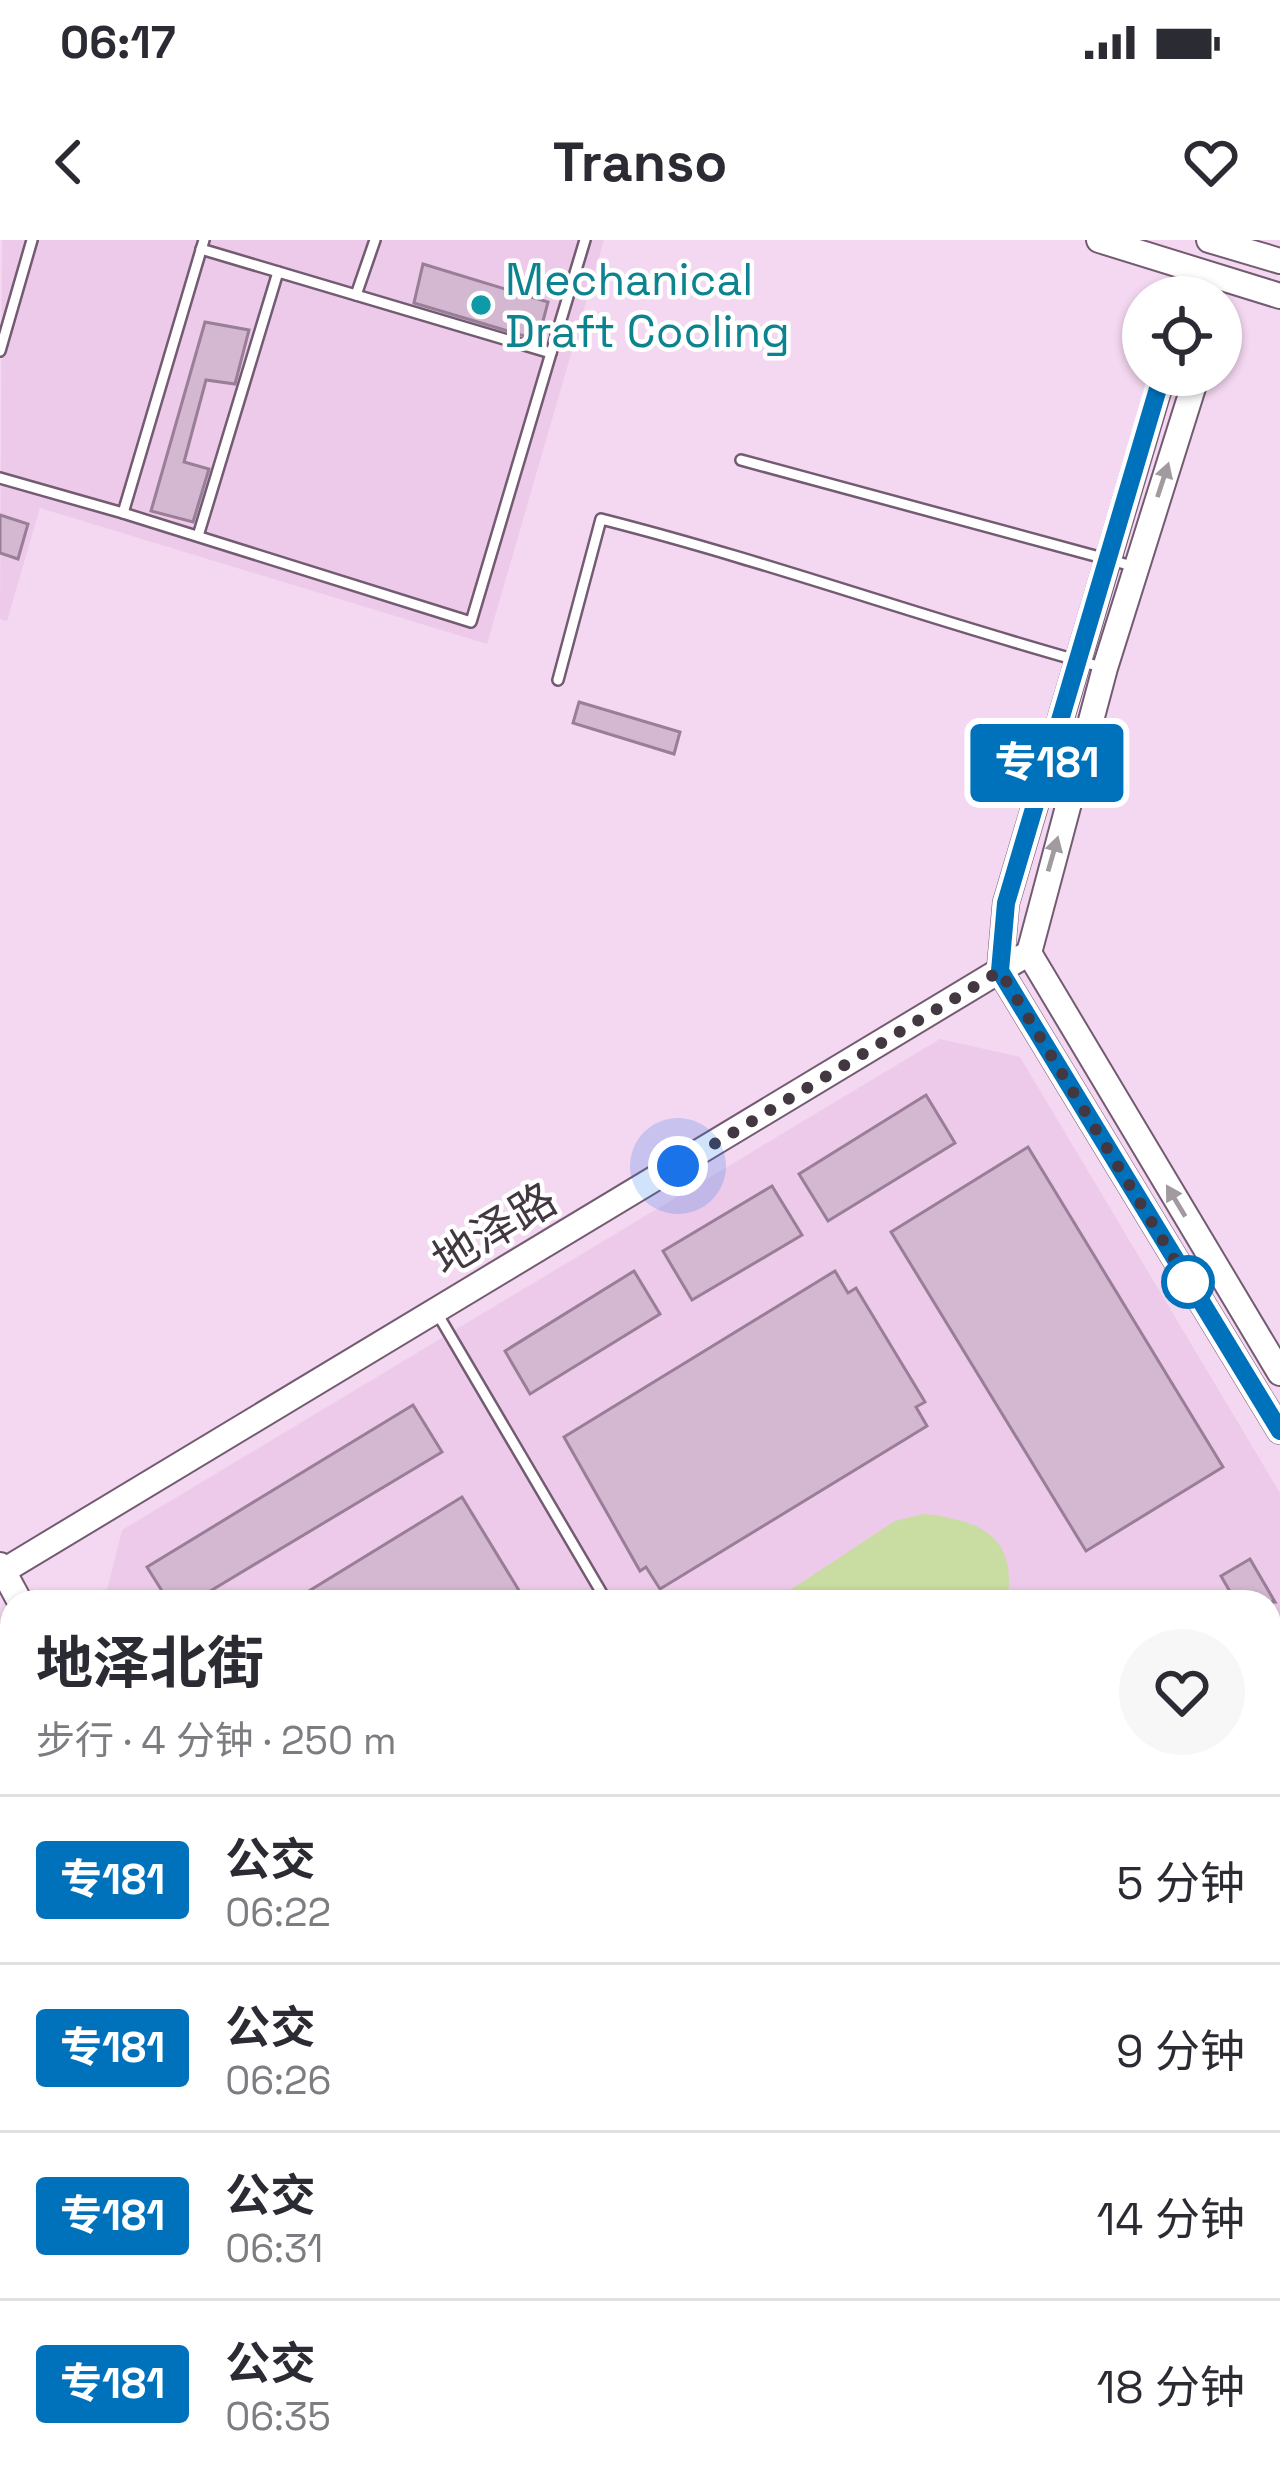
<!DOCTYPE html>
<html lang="zh">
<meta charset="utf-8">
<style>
:root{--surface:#fff;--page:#f7f7f7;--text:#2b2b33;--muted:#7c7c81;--line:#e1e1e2}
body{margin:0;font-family:"Space Grotesk","Noto Sans SC",sans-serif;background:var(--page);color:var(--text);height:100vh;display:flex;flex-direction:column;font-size:45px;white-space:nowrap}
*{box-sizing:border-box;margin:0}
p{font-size:39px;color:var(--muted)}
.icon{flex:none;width:66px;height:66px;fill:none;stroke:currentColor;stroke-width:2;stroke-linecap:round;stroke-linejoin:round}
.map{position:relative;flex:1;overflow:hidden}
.sheet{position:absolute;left:0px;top:1350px;width:1281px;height:903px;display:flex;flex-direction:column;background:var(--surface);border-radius:36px 36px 0 0;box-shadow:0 3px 9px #0004}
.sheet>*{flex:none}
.badge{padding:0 24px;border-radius:9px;font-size:42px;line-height:78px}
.tools{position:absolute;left:1122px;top:36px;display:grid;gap:24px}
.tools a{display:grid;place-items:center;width:120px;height:120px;border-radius:50%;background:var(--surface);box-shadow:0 3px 9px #0004;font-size:60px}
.you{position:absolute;width:60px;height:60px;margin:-30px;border:9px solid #fff;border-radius:50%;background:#1a73e8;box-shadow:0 0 0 18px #1a73e833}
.map>.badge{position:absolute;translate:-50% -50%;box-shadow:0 0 0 6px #fff}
.round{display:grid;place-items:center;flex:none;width:126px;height:126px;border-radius:63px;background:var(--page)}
.head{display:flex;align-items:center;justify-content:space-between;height:204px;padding:0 36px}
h1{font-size:57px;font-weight:700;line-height:90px}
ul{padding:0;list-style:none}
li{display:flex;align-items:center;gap:36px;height:168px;padding:0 36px;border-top:3px solid var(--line)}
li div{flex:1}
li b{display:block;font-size:45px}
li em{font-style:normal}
li .badge{min-width:132px;font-weight:700;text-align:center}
.status{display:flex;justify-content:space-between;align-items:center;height:84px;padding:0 60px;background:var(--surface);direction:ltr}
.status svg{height:33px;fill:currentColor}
header{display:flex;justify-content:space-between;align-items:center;height:156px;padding:0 36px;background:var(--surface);font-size:54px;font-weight:700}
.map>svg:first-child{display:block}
.built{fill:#edcae9}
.green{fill:#c9dca2}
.building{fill:#d4b8d1;stroke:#987e96;stroke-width:3}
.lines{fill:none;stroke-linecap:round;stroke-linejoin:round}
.lane-casing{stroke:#735b71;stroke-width:14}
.street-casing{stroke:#735b71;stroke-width:21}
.secondary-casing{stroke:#735b71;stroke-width:28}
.primary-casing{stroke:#735b71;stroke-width:32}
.lane{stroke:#fff;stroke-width:9}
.street{stroke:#fff;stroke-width:16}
.secondary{stroke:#fff;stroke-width:24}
.primary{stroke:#fff;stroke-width:27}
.oneway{fill:#a19ba0}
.line-casing{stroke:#fff;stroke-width:27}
.line{stroke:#0072bc;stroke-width:18}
.walk{stroke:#433741;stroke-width:12;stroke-dasharray:0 21.6}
.culture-dot{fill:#0f9aa8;stroke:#fff;stroke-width:4.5}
.stop-dot{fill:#fff;stroke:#0072bc;stroke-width:6}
.labels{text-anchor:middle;stroke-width:9;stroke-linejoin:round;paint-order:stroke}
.culture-label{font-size:45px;fill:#0d838f;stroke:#fff;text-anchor:start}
.street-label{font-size:45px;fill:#433741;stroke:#fff}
</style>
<div class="status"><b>06:17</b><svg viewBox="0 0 49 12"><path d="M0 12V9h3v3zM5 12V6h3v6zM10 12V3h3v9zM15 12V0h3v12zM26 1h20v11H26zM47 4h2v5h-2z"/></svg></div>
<header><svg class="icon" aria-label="back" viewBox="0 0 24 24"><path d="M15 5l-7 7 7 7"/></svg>Transo<svg class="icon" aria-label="heart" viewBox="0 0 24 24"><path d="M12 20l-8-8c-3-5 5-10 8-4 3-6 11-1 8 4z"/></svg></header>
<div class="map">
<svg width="1280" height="2252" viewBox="0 0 1280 2252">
<rect width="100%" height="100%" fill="#f4d8f1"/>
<!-- built -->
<g class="built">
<polygon points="2,0 604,0 487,404 40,268 7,381 0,379"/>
<polygon points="940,799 1020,817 1280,1253 1280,1565 1269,1571 1269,1362 104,1362 122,1290"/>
<polygon points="0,1408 12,1428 12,2241 506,2241 513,2252 0,2252"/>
<polygon points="1280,1617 1280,2100 1269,2107 1269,1624"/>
</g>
<!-- green -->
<path class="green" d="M924,1274C982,1280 1018,1298 1007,1362H772L895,1281Z"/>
<!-- building -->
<g class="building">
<polygon points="423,24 548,62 538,100 414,63"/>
<polygon points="205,82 249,90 235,144 206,140 184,222 209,229 193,282 151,271"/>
<polygon points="0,275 28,284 18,319 0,313"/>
<polygon points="579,462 680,492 674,514 573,483"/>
<polygon points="926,855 955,903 828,981 799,934"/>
<polygon points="1028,907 1223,1227 1086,1311 891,992"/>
<polygon points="772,946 802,995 692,1060 663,1011"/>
<polygon points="634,1031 660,1074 530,1154 505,1111"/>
<polygon points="835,1031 848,1053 856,1048 925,1162 916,1167 927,1186 660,1349 646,1327 640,1331 564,1197"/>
<polygon points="413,1165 442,1212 192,1362 169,1362 147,1327"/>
<polygon points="462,1257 526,1362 291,1362"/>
<polygon points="1250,1319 1275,1362 1236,1362 1221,1336"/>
</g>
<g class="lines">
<defs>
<g id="lane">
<polyline points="356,55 375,0"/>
<polyline points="0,111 32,0"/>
<polyline points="551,113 585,0"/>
<polyline points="741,220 1136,327"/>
<polyline points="0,238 123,273 204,0"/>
<polyline points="123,273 471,382 551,113 201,9"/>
<polyline points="198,296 278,32"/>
<path d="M558,440L601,279C771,322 935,382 1105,428"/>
<polyline points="437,1073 607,1362"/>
</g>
<g id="street">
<polyline points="1269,1597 1280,1591"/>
<polyline points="0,1908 12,1901"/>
<polyline points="0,2116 12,2136"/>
<polyline points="74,2241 81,2252"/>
</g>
<g id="secondary">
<polyline points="1099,0 1280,56"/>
<polyline points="1209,0 1280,21"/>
<polyline points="1163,135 1006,663 1000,731 1280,1191"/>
<polyline points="1197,135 1105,428 1029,713 1280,1133"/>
<polyline points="0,1325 20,1362"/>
<polyline points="0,1333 1029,713"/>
<polyline points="1269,2140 1280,2133"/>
<polyline points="556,2241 562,2252"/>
<polyline points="1085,2252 1102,2241"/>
</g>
<g id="primary">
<polyline points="1269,2187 1280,2180"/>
<polyline points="1159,2252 1178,2241"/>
</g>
</defs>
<!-- lane casing -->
<use href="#lane" class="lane-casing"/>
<!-- street casing -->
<use href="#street" class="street-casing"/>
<!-- secondary casing -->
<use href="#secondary" class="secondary-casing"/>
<!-- primary casing -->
<use href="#primary" class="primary-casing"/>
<!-- lane -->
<use href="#lane" class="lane"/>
<!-- street -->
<use href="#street" class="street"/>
<!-- secondary -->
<use href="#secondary" class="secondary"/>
<!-- primary -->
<use href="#primary" class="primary"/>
</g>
<!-- one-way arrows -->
<defs><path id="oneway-solid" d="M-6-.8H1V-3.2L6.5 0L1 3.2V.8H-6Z" transform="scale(3)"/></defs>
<g class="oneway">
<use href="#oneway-solid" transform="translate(1163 240) rotate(-72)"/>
<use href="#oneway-solid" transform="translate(1053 614) rotate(-74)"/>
<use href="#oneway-solid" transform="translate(1176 961) rotate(-121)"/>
</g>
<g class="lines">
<defs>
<polyline id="line" points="1162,135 1006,663 1000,731 1280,1191"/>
</defs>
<!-- line casing -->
<use href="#line" class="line-casing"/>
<!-- line -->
<use href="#line" class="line"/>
<!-- walk -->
<polyline class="walk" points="678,926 1000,731 1188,1042"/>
</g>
<!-- markers -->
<circle class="culture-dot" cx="481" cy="65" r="12"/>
<circle class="stop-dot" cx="1188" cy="1042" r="24"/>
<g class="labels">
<!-- culture labels -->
<g class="culture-label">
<text x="505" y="55">Mechanical<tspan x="505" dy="52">Draft Cooling</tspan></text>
</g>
<!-- street labels -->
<g class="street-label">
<text transform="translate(494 989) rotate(-31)" y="16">地泽路</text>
</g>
</g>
</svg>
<div class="tools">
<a><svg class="icon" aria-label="locate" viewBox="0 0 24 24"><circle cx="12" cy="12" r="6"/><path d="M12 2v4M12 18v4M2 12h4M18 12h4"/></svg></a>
</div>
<div class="you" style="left:678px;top:926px"></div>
<b class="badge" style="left:1047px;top:523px;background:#0072bc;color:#fff">专181</b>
<section class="sheet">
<div class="head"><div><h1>地泽北街</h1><p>步行 · 4 分钟 · 250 m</p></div><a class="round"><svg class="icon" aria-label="heart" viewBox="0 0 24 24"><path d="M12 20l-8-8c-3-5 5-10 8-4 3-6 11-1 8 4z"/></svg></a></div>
<ul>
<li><span class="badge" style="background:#0072bc;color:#fff">专181</span><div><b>公交</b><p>06:22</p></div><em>5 分钟</em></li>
<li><span class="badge" style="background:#0072bc;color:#fff">专181</span><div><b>公交</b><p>06:26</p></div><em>9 分钟</em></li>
<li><span class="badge" style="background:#0072bc;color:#fff">专181</span><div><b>公交</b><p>06:31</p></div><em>14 分钟</em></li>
<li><span class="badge" style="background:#0072bc;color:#fff">专181</span><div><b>公交</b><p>06:35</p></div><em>18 分钟</em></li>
</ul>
</section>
</div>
